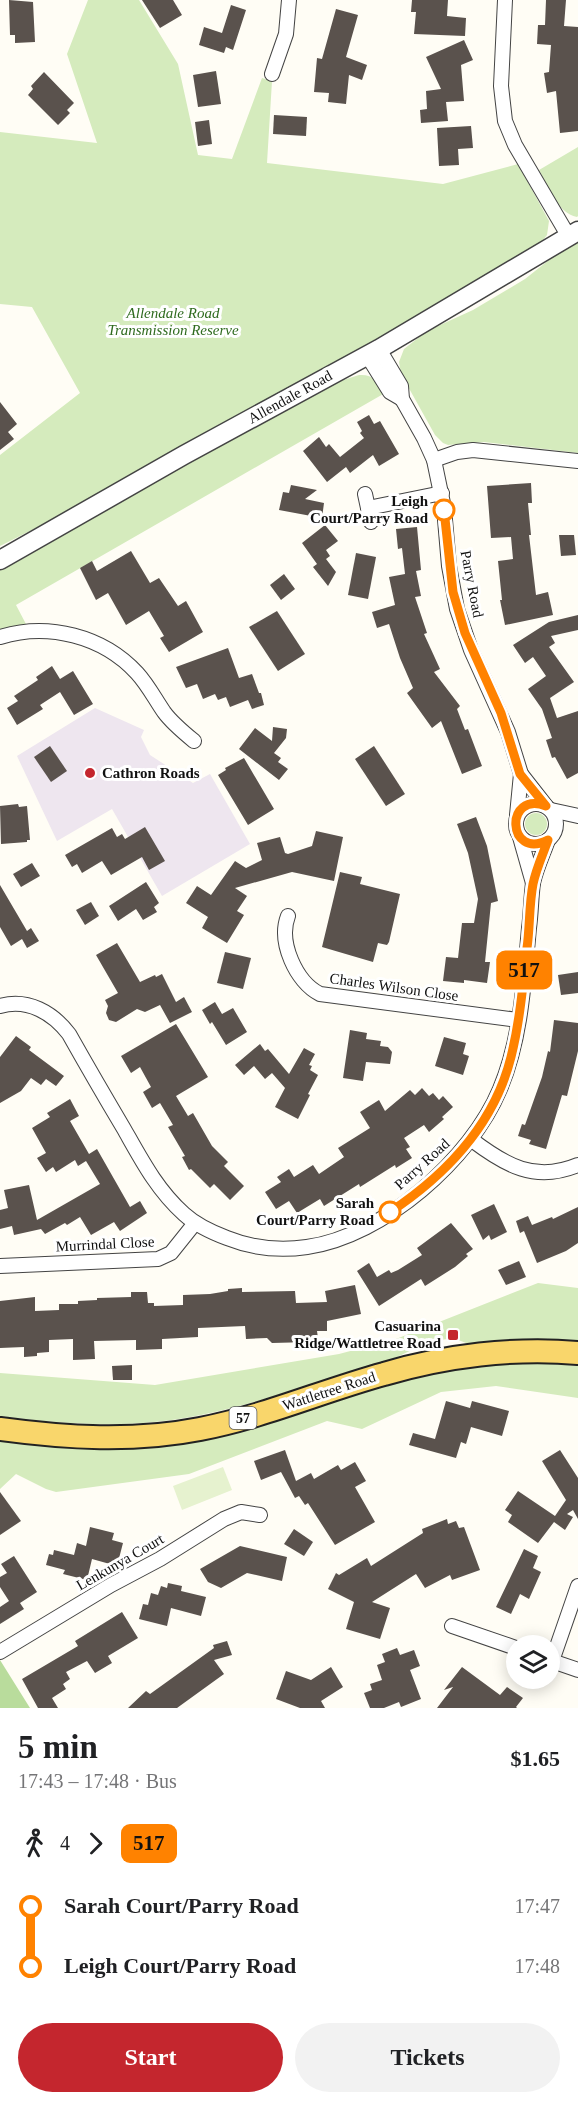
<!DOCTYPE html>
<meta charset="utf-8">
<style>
:root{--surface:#fff;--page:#f2f2f2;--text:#202124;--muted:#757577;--accent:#c4262e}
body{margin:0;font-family:"Times New Roman",serif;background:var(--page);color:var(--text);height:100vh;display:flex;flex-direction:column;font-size:22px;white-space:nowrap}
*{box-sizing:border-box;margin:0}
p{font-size:20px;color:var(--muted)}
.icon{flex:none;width:33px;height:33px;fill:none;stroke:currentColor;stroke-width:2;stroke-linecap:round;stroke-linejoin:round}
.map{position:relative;height:1708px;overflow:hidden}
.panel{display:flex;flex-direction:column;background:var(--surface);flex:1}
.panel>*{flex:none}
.badge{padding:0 12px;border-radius:9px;font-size:21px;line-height:39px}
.buttons{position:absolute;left:506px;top:1635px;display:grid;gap:12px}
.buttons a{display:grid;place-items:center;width:54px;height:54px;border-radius:50%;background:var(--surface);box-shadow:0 3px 15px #0003;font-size:30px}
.map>.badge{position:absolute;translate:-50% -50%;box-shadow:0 0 0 3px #fff}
.legs{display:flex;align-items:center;gap:9px;height:66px;padding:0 18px;font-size:20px}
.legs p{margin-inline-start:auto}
.headline{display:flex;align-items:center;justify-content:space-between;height:102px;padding:0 18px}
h1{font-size:33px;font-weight:600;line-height:45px}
.cta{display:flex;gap:12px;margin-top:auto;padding:12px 18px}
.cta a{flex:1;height:69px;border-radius:36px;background:var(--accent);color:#fff;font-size:24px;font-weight:600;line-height:69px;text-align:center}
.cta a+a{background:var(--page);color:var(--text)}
ul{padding:0 18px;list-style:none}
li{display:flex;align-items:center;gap:21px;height:60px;font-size:22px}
li i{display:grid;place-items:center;width:9px;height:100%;margin:0 8px;background:currentColor}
li i::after{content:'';width:15px;height:15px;margin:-8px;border:4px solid;border-radius:50%;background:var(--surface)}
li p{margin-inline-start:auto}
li:first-child i{background:linear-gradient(#0000 50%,currentColor 0)}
li:last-child i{background:linear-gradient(currentColor 50%,#0000 0)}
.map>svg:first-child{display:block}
.industrial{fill:#eee6ef}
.green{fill:#d5ebbd}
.forest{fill:#b9dc9c}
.pitch{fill:#e6f2cf}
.building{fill:#5a524d}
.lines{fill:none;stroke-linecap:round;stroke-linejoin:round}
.minor-casing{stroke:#444;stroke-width:16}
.tertiary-casing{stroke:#444;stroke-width:21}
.primary-casing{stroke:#222;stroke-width:26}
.minor{stroke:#fff;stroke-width:14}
.tertiary{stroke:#fff;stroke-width:18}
.primary{stroke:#f9d66b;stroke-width:22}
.line-1-casing{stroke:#fff;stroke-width:14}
.line-1{stroke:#ff8200;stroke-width:9}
.stop-1-dot{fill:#fff;stroke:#ff8200;stroke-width:3}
.poi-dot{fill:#c4262e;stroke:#fff;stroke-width:2}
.labels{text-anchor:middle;stroke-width:6;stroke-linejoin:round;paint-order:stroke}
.shield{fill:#fff;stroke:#585858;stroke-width:1.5}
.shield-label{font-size:14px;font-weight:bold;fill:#111}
.park-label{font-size:15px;font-style:italic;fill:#2f6b1f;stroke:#fff}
.street-label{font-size:15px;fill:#111;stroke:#fff}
.stop-label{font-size:15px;font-weight:bold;fill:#111;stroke:#fff;text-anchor:end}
.poi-label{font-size:15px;font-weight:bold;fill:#111;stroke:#fff;text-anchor:start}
</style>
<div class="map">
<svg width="578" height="1708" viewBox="0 0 578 1708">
<rect width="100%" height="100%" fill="#fffdf5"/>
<!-- industrial -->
<polygon class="industrial" points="95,708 144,730 141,737 150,755 193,783 210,774 250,844 162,896 112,809 57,841 17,756"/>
<!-- green -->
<g class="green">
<polygon points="88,0 139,0 178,64 198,155 232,159 262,78 272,81 267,163 443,184 518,164 549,221 547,235 539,245 396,331 54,519 0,546 0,455 80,393 32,307 0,304 0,132 97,143 67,54"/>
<path d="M578,147V216L577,217C557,213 548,186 539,170Z"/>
<polygon points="578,241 578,453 484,442 448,445 443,443 435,435 401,374 399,362 404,349 427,331 473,310 525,279 554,256"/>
<path d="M359,375C373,374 378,382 385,393L16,605L27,626L0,631V570L141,488L334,383Z"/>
<circle cx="536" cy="824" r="11"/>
<path d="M538,1283L578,1288V1344L466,1343L453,1338L441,1340L418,1347L395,1358C330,1377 267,1402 201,1415C134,1429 67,1425 0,1416V1373L155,1385L339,1354L396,1339Z"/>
<polygon points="529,1362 578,1366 578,1398 496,1386 441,1392 362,1429 327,1421 189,1474 56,1492 46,1489 16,1474 0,1489 0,1438 66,1445 351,1392 466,1365"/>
</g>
<!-- forest -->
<polygon class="forest" points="0,1660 30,1708 0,1708"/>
<!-- pitch -->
<polygon class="pitch" points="223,1467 232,1490 182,1510 173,1486"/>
<!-- building -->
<g class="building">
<polygon points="9,0 33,2 35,42 15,43 15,35 10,35"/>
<polygon points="142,0 173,0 182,15 160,28"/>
<polygon points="412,0 448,0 447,16 466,18 465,36 414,34 416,12 411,12"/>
<polygon points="546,0 566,0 564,26 578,27 578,131 560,133 556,91 547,93 544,73 549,72 551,45 537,44 538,25 545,25"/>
<polygon points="231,5 246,10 233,50 226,47 224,53 199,45 204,27 222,33"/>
<polygon points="336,9 358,15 346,57 367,65 362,80 349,75 346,104 328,102 329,93 314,92 317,58 322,59"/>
<polygon points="464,40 473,60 461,65 464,101 446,102 448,121 421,123 420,110 427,109 426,91 441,89 426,57"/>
<polygon points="216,71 221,104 198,107 193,75"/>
<polygon points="44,72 74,103 67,110 70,113 58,125 28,95 33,89 31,86"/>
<polygon points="274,115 307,117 306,136 273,134"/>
<polygon points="209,120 212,144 198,146 195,122"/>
<polygon points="471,126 473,148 458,149 459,165 439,166 437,128"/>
<polygon points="0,402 17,424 8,432 14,439 0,450"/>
<polygon points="369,415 374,424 380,421 399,454 379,466 373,455 350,473 346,467 327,482 303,451 319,437 326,447 329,444 340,457 364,438 360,433 362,431 357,422"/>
<polygon points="531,483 532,503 528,503 531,535 529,535 536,595 548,592 553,615 505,625 500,600 502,600 498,561 513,559 511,537 491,538 487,486"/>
<polygon points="291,485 317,490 305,499 324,503 322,518 279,510 283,492 289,493"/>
<polygon points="325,525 338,541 326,550 330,556 326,559 336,572 328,586 313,567 317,564 302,543"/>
<polygon points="417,527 421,570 416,571 421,596 415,597 427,633 424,634 440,669 434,672 460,706 457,709 465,730 468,729 482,766 462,774 441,721 432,728 407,693 413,688 400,658 389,624 377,628 372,612 395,605 389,577 405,574 402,548 398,549 396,529"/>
<polygon points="559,535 574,535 576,555 561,556"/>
<polygon points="131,551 150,583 159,578 178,606 186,601 203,632 169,652 160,638 164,636 149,611 126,625 108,593 96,600 80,568 92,561 97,571"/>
<polygon points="356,553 376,557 368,599 348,595"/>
<polygon points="284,574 295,589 281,600 270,585"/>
<polygon points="277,611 305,654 278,671 249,627"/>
<polygon points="578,615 578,630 551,636 555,643 549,647 574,682 550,698 557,718 578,711 578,773 567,779 555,757 552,758 546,740 552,738 542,709 528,689 546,676 533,657 525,663 513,645 549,622"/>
<polygon points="228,648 239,678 252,674 259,693 261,693 264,705 252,709 248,700 230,707 226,697 218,700 215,694 203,699 197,684 186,688 176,667"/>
<polygon points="52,666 60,679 73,671 93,704 74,715 60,692 40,705 43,709 17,725 7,708 18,701 14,696 38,680 36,677"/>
<polygon points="273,727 287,729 286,738 274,753 281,758 278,762 288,769 279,780 239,749 255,728 272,741"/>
<polygon points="50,746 67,771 51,782 34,757"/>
<polygon points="374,746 405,794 386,806 355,759"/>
<polygon points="244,758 274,809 248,825 218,775 226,770 225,768"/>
<polygon points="18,804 19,807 27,806 30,840 27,840 27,842 1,844 0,806"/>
<polygon points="476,817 487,846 498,901 491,903 485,962 490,962 487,983 464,980 464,983 443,981 446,957 458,958 462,923 474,923 478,899 468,853 457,824"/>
<polygon points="145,827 165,861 149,870 142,857 111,875 102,861 82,873 77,864 72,867 65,855 112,828 117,837 122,834 125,839"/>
<polygon points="316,831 343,837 334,881 292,872 235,888 247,896 237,911 244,915 227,943 202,928 208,917 186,903 197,886 211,895 235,861 246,868 262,860 257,843 280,837 285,853 288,854 312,846"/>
<polygon points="32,863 40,876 21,887 13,874"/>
<polygon points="340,872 362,877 360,884 400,894 389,942 387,945 378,943 373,962 322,947"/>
<polygon points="146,882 159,903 154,907 157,912 143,920 136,909 118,921 109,906"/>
<polygon points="0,885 27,931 31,928 39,941 27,948 22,939 11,946 0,927"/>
<polygon points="91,902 99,916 85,925 76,910"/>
<polygon points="117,943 140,982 155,975 156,977 162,974 176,1002 184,997 192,1012 170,1023 160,1005 145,1012 137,1009 116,1022 109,1020 106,1013 108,1006 105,1000 118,993 96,955"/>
<polygon points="225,952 251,958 243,989 217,983"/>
<polygon points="578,972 578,993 561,995 558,975"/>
<polygon points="215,1002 222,1014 233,1008 247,1032 226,1045 212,1022 210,1024 202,1010"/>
<polygon points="554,1020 578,1023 578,1051 567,1096 562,1095 546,1149 529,1144 531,1140 518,1136 522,1124 525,1125 542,1077 548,1051 550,1052"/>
<polygon points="176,1024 208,1077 176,1096 188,1116 193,1113 212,1146 228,1162 224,1166 244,1186 230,1200 214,1184 210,1188 191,1169 189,1170 182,1157 185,1156 168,1127 173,1125 160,1103 152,1108 143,1092 151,1087 140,1067 131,1073 121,1056"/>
<polygon points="350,1030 367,1033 366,1039 381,1041 380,1046 388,1047 392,1052 390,1064 366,1062 363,1081 343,1078"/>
<polygon points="16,1036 31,1047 29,1050 64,1076 56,1086 46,1079 41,1085 31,1078 21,1091 0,1103 0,1057"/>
<polygon points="444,1037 466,1043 463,1054 469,1056 463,1075 435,1066"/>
<polygon points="260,1044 265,1051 268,1049 289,1074 304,1048 315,1054 309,1065 312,1066 310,1070 318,1075 308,1094 310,1095 298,1119 275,1107 285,1088 272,1073 265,1079 254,1066 244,1075 235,1065"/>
<polygon points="422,1088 429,1096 433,1093 439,1100 443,1096 453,1107 442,1117 444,1119 429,1132 424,1125 404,1138 410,1147 406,1149 412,1158 396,1168 395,1165 360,1187 359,1184 324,1206 320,1199 297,1213 289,1201 276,1209 265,1192 281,1182 277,1177 289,1169 294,1177 313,1165 319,1174 344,1157 338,1148 370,1128 360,1112 379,1100 385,1111 410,1090 415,1095"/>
<polygon points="70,1099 79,1116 70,1121 89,1154 97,1149 130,1207 140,1201 147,1213 120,1231 114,1222 91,1235 80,1217 67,1225 65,1223 45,1234 41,1229 14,1235 12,1226 0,1229 0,1210 8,1208 4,1190 29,1185 37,1220 100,1184 86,1161 78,1166 75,1160 56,1172 53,1167 46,1172 37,1158 46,1153 32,1128 50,1117 47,1113"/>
<polygon points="494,1204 507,1232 491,1240 489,1235 483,1240 471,1215"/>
<polygon points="578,1207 578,1243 566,1251 537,1263 524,1231 520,1233 516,1221 528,1216 532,1225 552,1217 553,1219"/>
<polygon points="451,1223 473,1249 466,1254 468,1256 455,1267 425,1286 421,1279 379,1306 357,1271 369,1263 377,1277 389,1270 391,1273 398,1270 422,1255 417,1248"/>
<polygon points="519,1261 526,1277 506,1285 498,1270"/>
<polygon points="355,1285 361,1314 327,1321 327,1331 317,1331 318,1338 310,1338 310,1342 272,1343 267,1338 246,1339 245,1326 198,1328 198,1337 162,1339 162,1349 136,1350 136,1340 94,1341 95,1359 73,1360 73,1339 49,1340 49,1352 37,1353 37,1356 24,1357 24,1347 0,1348 0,1301 35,1297 35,1311 59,1310 59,1304 78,1304 78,1301 97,1300 97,1298 131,1297 131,1292 147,1292 148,1303 154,1303 154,1306 183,1305 183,1295 210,1294 228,1291 228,1289 242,1288 242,1292 295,1291 296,1303 327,1302 325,1291"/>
<polygon points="132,1365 132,1380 113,1380 112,1366"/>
<polygon points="446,1401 470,1408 472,1401 509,1411 502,1436 471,1427 466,1444 461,1442 456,1458 409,1445 413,1433 435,1439"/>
<polygon points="285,1450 296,1481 311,1473 314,1479 338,1465 341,1470 355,1462 366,1481 355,1487 375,1522 335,1545 308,1503 305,1505 299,1496 295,1498 281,1472 261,1480 254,1461"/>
<polygon points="560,1450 578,1478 578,1519 573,1510 567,1514 573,1517 565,1530 554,1522 538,1543 508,1522 512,1515 505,1510 518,1491 555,1516 566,1500 542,1461"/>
<polygon points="0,1492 21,1521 0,1535"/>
<polygon points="447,1519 448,1524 456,1521 459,1528 464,1527 480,1570 452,1580 450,1575 425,1588 416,1574 372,1602 390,1608 380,1639 346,1629 354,1602 328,1589 336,1573 339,1575 367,1558 371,1566 423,1533 422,1529"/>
<polygon points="90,1527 114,1533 112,1540 123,1543 117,1566 92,1559 87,1580 63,1574 65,1570 46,1565 49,1554 53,1555 54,1550 74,1555 77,1543 86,1546"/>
<polygon points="294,1529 313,1542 304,1556 284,1544"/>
<polygon points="240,1546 287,1557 282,1581 247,1573 221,1588 208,1582 200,1569"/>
<polygon points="524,1549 538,1556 533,1568 541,1572 529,1599 520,1594 511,1614 496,1607"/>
<polygon points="14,1556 37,1592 20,1603 24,1609 0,1624 0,1607 9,1601 0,1587 0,1577 7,1573 1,1564"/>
<polygon points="168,1583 182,1586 181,1591 206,1597 201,1616 171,1608 167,1626 139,1619 143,1604 148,1605 151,1593 158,1595 161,1586 167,1588"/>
<polygon points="122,1612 138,1638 108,1656 112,1663 95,1673 87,1661 66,1672 70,1679 63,1684 66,1689 52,1698 58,1708 38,1708 22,1679 78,1646 75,1641"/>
<polygon points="227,1641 232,1655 214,1660 224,1674 177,1708 128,1708 146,1691 150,1694 214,1648 213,1645"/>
<polygon points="397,1648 400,1655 414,1650 420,1666 410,1670 421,1699 401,1707 399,1702 384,1708 370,1708 364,1693 372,1690 370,1684 382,1680 377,1665 385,1662 382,1654"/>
<polygon points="331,1667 343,1687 321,1701 325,1708 300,1708 276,1699 286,1671 311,1680"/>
<polygon points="462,1667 500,1695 507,1687 523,1698 516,1707 517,1708 437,1708 453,1687 444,1690"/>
</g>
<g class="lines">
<defs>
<g id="minor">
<polyline points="505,0 501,86 505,121 515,145 569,237"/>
<polyline points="272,74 286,34 289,0"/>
<polyline points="379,349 401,386 402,399 424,438 434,460 444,508 449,566 457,609 471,650 508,732 521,774 517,815"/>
<polyline points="367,355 390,392 402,399"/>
<polyline points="434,460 457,452 473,450 578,461"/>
<polyline points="365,494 371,522"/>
<polyline points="368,508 442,493"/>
<path d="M0,637C48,622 103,636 137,673C148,685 155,699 164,712C172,723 183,732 194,741"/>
<polyline points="521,774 546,806"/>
<circle cx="536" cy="824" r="20"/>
<polyline points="551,810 578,816"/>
<polyline points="520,837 533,883"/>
<path d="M288,916C278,942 296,982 320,994L518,1020"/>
<path d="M0,1006C28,998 53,1013 69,1034C87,1066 105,1097 124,1129C141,1159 157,1190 184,1214C196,1225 211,1232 227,1238C252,1248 280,1251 307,1247C384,1236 471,1159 500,1089C521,1039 524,982 529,928C531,914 531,898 533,883C536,869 543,854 548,840"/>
<path d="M472,1140C505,1165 535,1183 578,1165"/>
<polyline points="0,1266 158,1259 171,1253 195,1223"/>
<polyline points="452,1626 516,1648"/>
<polyline points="0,1652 111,1585 160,1559 224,1519 241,1512 260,1515"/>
<polyline points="549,1660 578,1670"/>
<polyline points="552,1661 578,1586"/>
</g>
<polyline id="tertiary" points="0,560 184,455 379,349 578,231"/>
<path id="primary" d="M0,1429C66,1438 134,1442 200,1429C263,1417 322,1391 384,1374C444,1356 515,1347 578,1353"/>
</defs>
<!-- minor casing -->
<use href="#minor" class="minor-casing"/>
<!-- tertiary casing -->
<use href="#tertiary" class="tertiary-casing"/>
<!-- primary casing -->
<use href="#primary" class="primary-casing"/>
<!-- minor -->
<use href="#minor" class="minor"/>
<!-- tertiary -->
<use href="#tertiary" class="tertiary"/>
<!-- primary -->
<use href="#primary" class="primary"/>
</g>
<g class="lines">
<defs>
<path id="line-1" d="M390,1212C447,1174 494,1125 511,1057C520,1021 523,984 527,948C530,927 529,905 533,884C536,869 543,854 548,840C507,861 504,790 546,806L520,774L501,713L465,633L453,592L444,510"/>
</defs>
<!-- line-1 casing -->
<use href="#line-1" class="line-1-casing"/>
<!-- line-1 -->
<use href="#line-1" class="line-1"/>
</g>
<!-- markers -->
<g class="stop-1-dot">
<circle cx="444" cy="510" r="10"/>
<circle cx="390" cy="1212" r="10"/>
</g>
<g class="poi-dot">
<circle cx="90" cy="773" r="6"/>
<rect x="447" y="1329" width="12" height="12" rx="3"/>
</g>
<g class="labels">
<!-- shield labels -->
<rect class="shield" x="229.5" y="1407" width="27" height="22" rx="4.5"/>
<g class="shield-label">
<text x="243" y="1423">57</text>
</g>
<!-- park labels -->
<g class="park-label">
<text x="173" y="318">Allendale Road<tspan x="173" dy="17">Transmission Reserve</tspan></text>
</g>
<!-- street labels -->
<g class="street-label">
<text transform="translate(290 397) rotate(-29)" y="5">Allendale Road</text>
<text transform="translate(472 584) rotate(79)" y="5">Parry Road</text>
<text transform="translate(394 987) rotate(8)" y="5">Charles Wilson Close</text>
<text transform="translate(422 1164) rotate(-42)" y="5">Parry Road</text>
<text transform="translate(105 1244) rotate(-3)" y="5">Murrindal Close</text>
<text transform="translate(329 1391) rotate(-18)" y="5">Wattletree Road</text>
<text transform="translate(120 1562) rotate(-30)" y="5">Lenkunya Court</text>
</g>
<!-- stop labels -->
<g class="stop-label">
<text x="428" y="506">Leigh<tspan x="428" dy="17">Court/Parry Road</tspan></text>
<text x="374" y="1208">Sarah<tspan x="374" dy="17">Court/Parry Road</tspan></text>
</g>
<!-- poi labels -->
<g class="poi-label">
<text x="102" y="778">Cathron Roads</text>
<text x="441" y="1331" text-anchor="end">Casuarina<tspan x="441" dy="17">Ridge/Wattletree Road</tspan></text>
</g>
</g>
</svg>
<div class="buttons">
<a><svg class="icon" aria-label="layers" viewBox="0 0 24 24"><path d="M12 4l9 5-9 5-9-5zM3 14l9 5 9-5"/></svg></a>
</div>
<b class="badge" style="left:524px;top:970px;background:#ff8200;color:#111">517</b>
</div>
<section class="panel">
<div class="headline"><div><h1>5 min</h1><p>17:43 – 17:48 · Bus</p></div><b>$1.65</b></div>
<div class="legs"><svg class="icon" aria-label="walk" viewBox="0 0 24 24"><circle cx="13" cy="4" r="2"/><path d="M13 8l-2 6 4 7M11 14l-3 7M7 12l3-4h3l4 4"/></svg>4<svg class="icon" aria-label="forward" viewBox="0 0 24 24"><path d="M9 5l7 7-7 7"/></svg><b class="badge" style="background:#ff8200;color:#111">517</b></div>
<ul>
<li><i style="color:#ff8200"></i><b>Sarah Court/Parry Road</b><p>17:47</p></li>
<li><i style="color:#ff8200"></i><b>Leigh Court/Parry Road</b><p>17:48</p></li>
</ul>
<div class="cta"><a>Start</a><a>Tickets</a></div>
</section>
